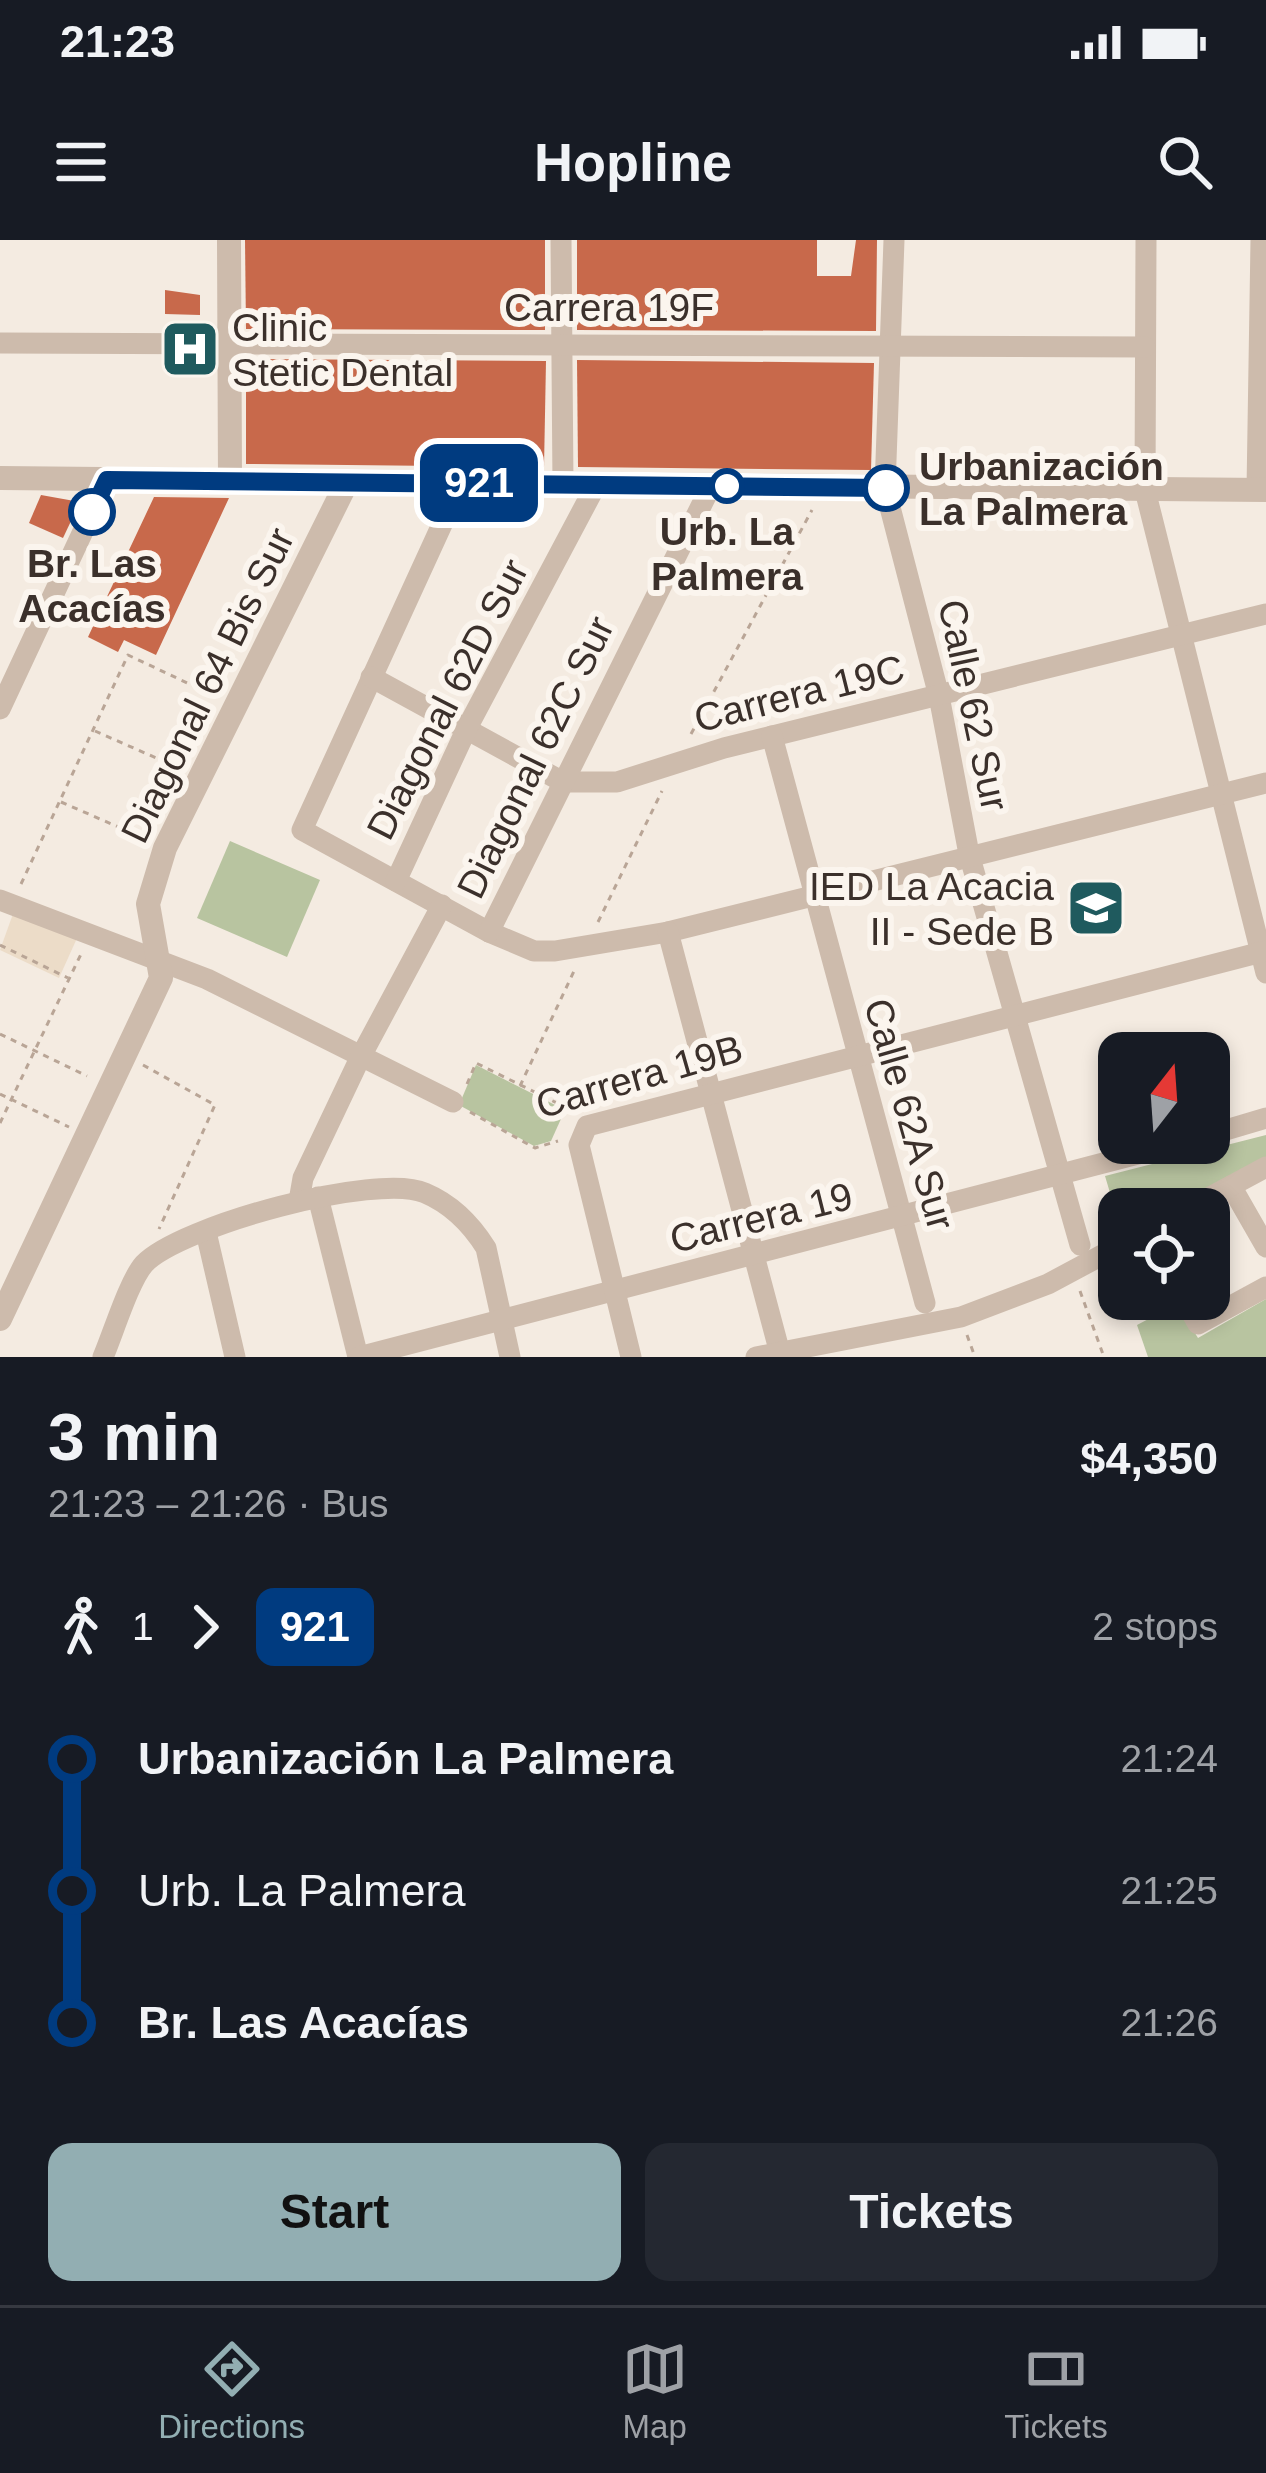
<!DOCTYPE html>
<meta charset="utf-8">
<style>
:root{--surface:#171b24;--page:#242831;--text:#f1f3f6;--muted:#9ea1a6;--line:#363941;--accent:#92aeb2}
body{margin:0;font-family:Arial,sans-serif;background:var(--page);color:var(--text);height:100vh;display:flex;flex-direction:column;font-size:45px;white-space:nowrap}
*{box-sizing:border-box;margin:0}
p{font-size:39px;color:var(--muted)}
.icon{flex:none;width:66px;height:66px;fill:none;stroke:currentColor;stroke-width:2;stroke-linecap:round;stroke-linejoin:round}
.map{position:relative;height:1117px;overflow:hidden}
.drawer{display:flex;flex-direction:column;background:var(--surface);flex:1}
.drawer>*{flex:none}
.badge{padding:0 24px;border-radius:18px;font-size:42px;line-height:78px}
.needle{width:78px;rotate:17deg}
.fabs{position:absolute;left:1098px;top:792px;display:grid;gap:24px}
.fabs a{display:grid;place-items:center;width:132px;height:132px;border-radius:24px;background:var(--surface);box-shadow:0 6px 18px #0003;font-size:60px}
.map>.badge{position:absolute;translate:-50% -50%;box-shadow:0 0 0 6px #fff}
.legs{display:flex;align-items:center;gap:18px;height:132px;padding:0 48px;font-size:39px}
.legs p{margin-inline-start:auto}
.summary{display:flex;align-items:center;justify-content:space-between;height:204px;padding:0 48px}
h1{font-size:66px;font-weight:700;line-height:90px}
.action{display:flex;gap:24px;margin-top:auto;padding:24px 48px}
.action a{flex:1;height:138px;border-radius:24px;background:var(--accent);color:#111;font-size:48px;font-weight:700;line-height:138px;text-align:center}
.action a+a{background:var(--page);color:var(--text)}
ul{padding:0 48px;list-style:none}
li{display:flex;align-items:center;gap:42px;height:132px;font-size:45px}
li i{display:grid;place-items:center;width:18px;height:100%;margin:0 15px;background:currentColor}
li i::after{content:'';width:30px;height:30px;margin:-15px;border:9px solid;border-radius:50%;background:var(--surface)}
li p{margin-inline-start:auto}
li:first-child i{background:linear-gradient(#0000 50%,currentColor 0)}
li:last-child i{background:linear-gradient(currentColor 50%,#0000 0)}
.status{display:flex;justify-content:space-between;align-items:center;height:84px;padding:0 60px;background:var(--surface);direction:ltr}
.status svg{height:33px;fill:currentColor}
header{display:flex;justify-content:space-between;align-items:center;height:156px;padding:0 48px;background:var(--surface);font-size:54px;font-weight:700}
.tab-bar{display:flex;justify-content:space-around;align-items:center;height:168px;border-top:3px solid var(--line);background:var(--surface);font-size:33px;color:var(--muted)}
.tab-bar a{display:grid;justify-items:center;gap:6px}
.tab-bar .selected{color:var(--accent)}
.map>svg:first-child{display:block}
.green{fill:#b8c4a0}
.plaza{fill:#ecdcc8}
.building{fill:#c8694b}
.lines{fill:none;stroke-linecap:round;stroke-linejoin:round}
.path{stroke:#b9a596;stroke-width:3;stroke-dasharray:6 6;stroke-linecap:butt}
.minor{stroke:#cdbbac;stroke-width:21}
.tertiary{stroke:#cdbbac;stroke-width:24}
.line-1-casing{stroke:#fff;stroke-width:27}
.line-1{stroke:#003b80;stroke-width:18}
.stop-1-dot{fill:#fff;stroke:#003b80;stroke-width:6}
.labels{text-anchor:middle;stroke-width:12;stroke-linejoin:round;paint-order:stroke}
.street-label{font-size:39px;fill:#3b302b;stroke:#fbf5ee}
.poi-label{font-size:39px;fill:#3b302b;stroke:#fbf5ee;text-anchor:start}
.stop-label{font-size:39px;font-weight:bold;fill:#3b302b;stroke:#fbf5ee}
</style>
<div class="status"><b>21:23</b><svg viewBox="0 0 49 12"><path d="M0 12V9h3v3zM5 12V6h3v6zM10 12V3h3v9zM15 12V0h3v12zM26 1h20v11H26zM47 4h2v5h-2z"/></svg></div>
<header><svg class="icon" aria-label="menu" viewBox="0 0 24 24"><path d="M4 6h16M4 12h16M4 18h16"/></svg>Hopline<svg class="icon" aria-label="search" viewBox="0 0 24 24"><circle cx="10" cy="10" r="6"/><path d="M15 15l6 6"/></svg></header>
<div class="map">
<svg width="1266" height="1117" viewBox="0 0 1266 1117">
<rect width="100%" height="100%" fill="#f4ebe1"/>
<!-- green -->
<g class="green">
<polygon points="230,601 320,640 287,717 197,678"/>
<polygon points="476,825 565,870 551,901 534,906 459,865"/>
<polygon points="1266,895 1266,919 1172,969 1119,969 1119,983 1105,936"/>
<polygon points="1266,1059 1266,1117 1148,1117 1137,1085 1177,1064 1198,1098"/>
</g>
<!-- plaza -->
<polygon class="plaza" points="14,671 78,696 59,738 0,710"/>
<!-- building -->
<g class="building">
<polygon points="245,0 545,0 545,90 246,89"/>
<polygon points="577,0 817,0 817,36 851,36 856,0 877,0 876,91 577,90"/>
<polygon points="165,50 200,55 200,75 165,74"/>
<polygon points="246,119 546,121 544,227 246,224"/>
<polygon points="577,120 874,123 871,230 578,227"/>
<polygon points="41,255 80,262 63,298 29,283"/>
<polygon points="154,257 229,258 156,415 124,400 118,412 88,397"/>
</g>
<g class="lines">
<!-- path -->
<g class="path">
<polyline points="95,491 179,528"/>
<polyline points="691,494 812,270"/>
<polyline points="61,562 146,599"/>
<polyline points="21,644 128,415 217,457"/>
<polyline points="598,682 662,551"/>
<polyline points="0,705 68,738"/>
<polyline points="0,794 87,836"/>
<polyline points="143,825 215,865 159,989"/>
<polyline points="467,844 476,823 571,870"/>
<polyline points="520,846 575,729"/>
<polyline points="0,854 69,887"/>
<polyline points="470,872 535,908 558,901"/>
<polyline points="0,883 82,712"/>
<polyline points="1080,1051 1104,1117"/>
<polyline points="967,1095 975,1117"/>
</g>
<!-- minor -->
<g class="minor">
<polyline points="561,0 563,244"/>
<polyline points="894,0 885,248 939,456 969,614 1080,1005"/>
<polyline points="1146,0 1145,250 1266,733"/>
<polyline points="0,103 1145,107"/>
<polyline points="461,243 302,590 489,692 534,711 555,711 668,692 1266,543"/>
<polyline points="1257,250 1261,0"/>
<polyline points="371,437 563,542 617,542 724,508 1266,374"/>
<polyline points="0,469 107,240"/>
<polyline points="772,496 925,1063"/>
<polyline points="396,641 467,488 596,245"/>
<polyline points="0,660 207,739 453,862"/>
<polyline points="489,692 711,246"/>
<polyline points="668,692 781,1117"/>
<polyline points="1209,895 1266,878"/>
<polyline points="1231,946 1266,1007"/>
<polyline points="318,957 358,1117"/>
<polyline points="299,961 303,938 360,818 442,665"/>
<polyline points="1188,969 1266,927"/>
<polyline points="206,992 235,1117"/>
<polyline points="1184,1059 1198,1084 1266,1047"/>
<path d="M103,1117C113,1094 129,1041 144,1024C180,986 377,932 425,953C451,964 471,984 486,1008L510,1117"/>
<polyline points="359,1117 1180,903"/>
<polyline points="631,1117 579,905 587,886 1266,711"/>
<polyline points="756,1117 961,1077 1048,1044 1119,1006"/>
</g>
<!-- tertiary -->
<g class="tertiary">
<polyline points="229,0 230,241"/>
<polyline points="0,238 1266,250"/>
<polyline points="0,1079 161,738 148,664 165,608 347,242"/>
</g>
</g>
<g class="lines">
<defs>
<polyline id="line-1" points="92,272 107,240 886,248"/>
</defs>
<!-- line-1 casing -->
<use href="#line-1" class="line-1-casing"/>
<!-- line-1 -->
<use href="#line-1" class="line-1"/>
</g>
<!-- icons -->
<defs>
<symbol id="hospital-square" viewBox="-11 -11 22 22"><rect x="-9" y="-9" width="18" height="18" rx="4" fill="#1f5a5e" stroke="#fbf5ee"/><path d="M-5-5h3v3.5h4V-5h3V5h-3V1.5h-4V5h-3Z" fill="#fff"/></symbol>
<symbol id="school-square" viewBox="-11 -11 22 22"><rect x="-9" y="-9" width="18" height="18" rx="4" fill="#1f5a5e" stroke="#fbf5ee"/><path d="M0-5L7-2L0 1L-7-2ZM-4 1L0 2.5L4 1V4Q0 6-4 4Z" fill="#fff"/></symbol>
</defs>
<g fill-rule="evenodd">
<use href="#hospital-square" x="157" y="76" width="66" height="66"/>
<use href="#school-square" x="1063" y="635" width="66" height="66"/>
</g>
<!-- markers -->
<g class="stop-1-dot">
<circle cx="727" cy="246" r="15"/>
<circle cx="886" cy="248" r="21"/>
<circle cx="92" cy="272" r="21"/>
</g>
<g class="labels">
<!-- street labels -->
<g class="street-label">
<text x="609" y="81">Carrera 19F</text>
<text transform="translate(207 445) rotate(-64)" y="14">Diagonal 64 Bis Sur</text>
<text transform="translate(799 453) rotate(-14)" y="14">Carrera 19C</text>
<text transform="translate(447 459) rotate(-63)" y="14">Diagonal 62D Sur</text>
<text transform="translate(974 465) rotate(78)" y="14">Calle 62 Sur</text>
<text transform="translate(535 517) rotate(-64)" y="14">Diagonal 62C Sur</text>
<text transform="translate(639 836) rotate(-16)" y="14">Carrera 19B</text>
<text transform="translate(910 874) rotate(74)" y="14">Calle 62A Sur</text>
<text transform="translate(761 977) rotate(-14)" y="14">Carrera 19</text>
</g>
<!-- poi labels -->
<g class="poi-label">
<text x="232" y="101">Clinic<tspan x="232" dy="45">Stetic Dental</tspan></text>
<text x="1054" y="660" text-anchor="end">IED La Acacia<tspan x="1054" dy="45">II - Sede B</tspan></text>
</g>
<!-- stop labels -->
<g class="stop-label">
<text x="919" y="240" text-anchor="start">Urbanización<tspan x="919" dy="45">La Palmera</tspan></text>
<text x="727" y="305">Urb. La<tspan x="727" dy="45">Palmera</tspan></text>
<text x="92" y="337">Br. Las<tspan x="92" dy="45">Acacías</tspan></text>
</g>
</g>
</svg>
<div class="fabs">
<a><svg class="needle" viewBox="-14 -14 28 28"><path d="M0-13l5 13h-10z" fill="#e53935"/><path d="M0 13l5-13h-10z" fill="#9ea1a6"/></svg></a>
<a><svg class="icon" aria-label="locate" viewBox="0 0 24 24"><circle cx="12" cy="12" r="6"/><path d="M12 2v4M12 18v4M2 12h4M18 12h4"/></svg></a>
</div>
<b class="badge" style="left:479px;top:243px;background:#003b80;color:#fff">921</b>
</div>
<section class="drawer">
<div class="summary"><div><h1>3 min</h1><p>21:23 – 21:26 · Bus</p></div><b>$4,350</b></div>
<div class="legs"><svg class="icon" aria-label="walk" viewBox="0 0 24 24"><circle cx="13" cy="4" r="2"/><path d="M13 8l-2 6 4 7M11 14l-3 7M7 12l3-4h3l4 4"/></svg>1<svg class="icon" aria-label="forward" viewBox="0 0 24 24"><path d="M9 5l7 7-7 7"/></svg><b class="badge" style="background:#003b80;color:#fff">921</b><p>2 stops</p></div>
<ul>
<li><i style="color:#003b80"></i><b>Urbanización La Palmera</b><p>21:24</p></li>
<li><i style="color:#003b80"></i><span>Urb. La Palmera</span><p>21:25</p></li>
<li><i style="color:#003b80"></i><b>Br. Las Acacías</b><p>21:26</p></li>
</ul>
<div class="action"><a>Start</a><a>Tickets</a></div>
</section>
<nav class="tab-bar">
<a class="selected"><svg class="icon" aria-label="directions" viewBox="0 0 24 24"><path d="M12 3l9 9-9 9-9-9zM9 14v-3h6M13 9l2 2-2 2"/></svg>Directions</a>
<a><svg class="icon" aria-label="map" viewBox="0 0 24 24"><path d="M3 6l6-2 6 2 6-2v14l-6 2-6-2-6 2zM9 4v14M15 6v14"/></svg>Map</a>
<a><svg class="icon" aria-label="tickets" viewBox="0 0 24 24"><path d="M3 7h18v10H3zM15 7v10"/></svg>Tickets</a>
</nav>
